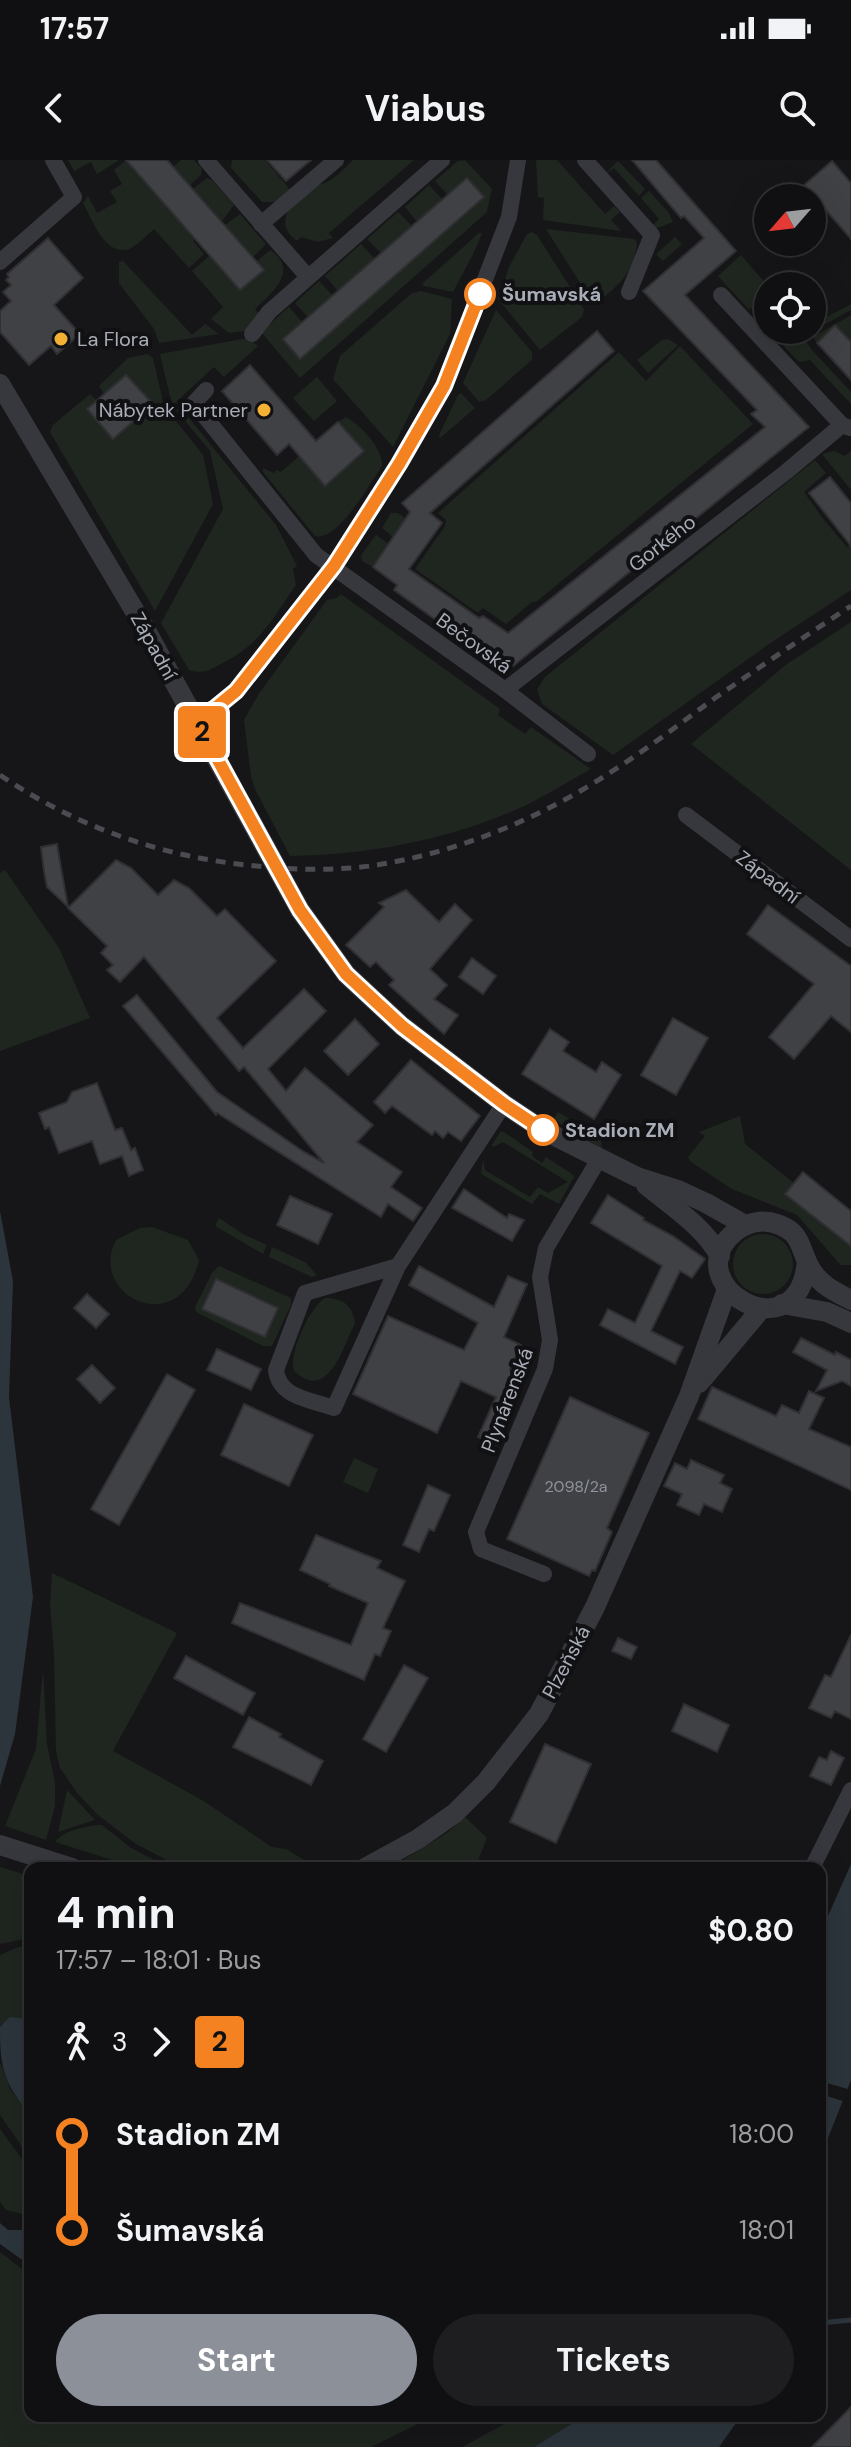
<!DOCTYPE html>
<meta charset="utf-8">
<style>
:root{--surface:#101012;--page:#1e1e20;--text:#f1f3f6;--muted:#9c9d9f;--line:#303032;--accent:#8c9099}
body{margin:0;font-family:"DM Sans",sans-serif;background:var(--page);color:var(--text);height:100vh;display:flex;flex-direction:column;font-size:30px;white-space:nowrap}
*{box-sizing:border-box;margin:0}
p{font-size:26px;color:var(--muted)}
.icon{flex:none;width:44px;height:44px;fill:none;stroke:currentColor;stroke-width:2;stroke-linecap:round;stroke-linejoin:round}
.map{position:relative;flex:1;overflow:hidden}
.panel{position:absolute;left:24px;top:1702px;width:802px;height:560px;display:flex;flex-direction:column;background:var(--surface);border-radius:16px;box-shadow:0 8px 32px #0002,0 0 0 2px var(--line)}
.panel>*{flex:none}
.badge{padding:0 16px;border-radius:6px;font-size:28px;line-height:52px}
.needle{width:52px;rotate:242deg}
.fabs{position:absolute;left:754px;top:24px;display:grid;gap:16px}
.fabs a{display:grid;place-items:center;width:72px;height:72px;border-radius:50%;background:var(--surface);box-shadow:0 8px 32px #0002,0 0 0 2px var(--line);font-size:40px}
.map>.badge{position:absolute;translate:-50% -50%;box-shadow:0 0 0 4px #fff}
.legs{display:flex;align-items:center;gap:12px;height:88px;padding:0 32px;font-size:26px}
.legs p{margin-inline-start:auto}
.head{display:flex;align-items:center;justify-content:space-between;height:136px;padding:0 32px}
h1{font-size:44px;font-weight:700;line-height:60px}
.button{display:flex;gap:16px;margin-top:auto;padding:16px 32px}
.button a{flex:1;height:92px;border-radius:48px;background:var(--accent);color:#fff;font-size:32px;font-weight:700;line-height:92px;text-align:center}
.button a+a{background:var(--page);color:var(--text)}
ul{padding:0 32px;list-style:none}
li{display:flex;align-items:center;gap:28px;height:96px;font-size:30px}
li i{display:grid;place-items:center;width:12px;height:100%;margin:0 10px;background:currentColor}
li i::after{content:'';width:20px;height:20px;margin:-10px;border:6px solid;border-radius:50%;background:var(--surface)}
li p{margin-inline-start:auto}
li:first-child i{background:linear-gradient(#0000 50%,currentColor 0)}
li:last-child i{background:linear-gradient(currentColor 50%,#0000 0)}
.status{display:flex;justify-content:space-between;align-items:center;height:56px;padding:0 40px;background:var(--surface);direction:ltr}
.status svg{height:22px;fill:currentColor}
header{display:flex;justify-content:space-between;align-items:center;height:104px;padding:0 32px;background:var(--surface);font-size:36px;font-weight:700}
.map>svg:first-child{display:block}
.green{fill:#1e261f}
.water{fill:#2c353c}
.pier{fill:#161618}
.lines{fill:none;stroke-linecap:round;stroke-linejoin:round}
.stream{stroke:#2c353c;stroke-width:5}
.building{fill:#404145;stroke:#303034;stroke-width:2}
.minor{stroke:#37383d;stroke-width:16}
.tertiary{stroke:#37383d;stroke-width:20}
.rail{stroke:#4a4c52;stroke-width:5;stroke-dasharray:10 8;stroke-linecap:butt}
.line-1-casing{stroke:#fff;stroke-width:18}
.line-1{stroke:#f58220;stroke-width:12}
.stop-1-dot{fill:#fff;stroke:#f58220;stroke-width:4}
.poi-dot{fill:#f2b134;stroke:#111113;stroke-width:3}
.labels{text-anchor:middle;stroke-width:8;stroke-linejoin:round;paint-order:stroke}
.number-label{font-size:16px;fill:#8e929b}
.stop-label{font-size:20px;font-weight:bold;fill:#a8adb8;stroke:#111113;text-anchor:start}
.poi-label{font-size:20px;fill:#a8adb8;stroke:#111113;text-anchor:start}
.street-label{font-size:20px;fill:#a8adb8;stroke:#111113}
</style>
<div class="status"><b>17:57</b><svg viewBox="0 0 49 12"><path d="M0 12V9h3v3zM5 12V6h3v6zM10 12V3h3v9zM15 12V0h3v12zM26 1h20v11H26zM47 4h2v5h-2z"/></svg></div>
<header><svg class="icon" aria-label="back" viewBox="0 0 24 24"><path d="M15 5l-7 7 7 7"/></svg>Viabus<svg class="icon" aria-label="search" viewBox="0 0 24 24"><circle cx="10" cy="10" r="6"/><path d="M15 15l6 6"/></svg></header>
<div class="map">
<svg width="851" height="2287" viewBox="0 0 851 2287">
<rect width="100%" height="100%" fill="#161618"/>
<!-- green -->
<g class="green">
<polygon points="68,0 119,0 97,14 91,2 74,11"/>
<path d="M126,0L195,79L193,81L204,94L189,108L154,69C147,75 138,85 129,89C105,97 92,59 83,43L88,36L97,53L117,42L110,31L122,24L114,10Z"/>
<polygon points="181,0 194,0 202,9 201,15 190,25 173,7"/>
<polygon points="232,0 265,0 292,32 277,42 262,42 231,8"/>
<path d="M353,0H414L329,73L333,78L318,82L301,77L297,81C272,63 292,39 312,27C317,24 324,24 329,21C338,15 346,7 353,0Z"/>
<polygon points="465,0 492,29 487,52 300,218 261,172 289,147 302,162 301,198 484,38 467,18 448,35 435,21 458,1"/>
<polygon points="536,0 557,0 605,54 614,46 620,52 611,60 621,71 543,60 544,38 538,37"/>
<polygon points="618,1 645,29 639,36 614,8 603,16"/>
<polygon points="207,18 212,20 234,45 222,61 193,29"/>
<polygon points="429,25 442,39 417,62 405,47"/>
<polygon points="649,31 668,52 673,62 655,69 653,65 659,59 641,38"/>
<polygon points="398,52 412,66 381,93 367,79"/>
<polygon points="240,54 266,84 253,97 225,65"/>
<path d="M546,69L634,79L637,82C635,111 620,124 599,141L595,143L591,140Z"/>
<polygon points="532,72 537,75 584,149 582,157 540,190 498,139 509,107 527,74"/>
<path d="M479,73H482C474,95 463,112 453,132L424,126L422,124Z"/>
<polygon points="675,77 682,84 663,101 656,94"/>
<polygon points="361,84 375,99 338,131 325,116"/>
<path d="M270,90C300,110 272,133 255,149L262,157L245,171L229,173L211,159L223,147L192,111L210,95L241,130L264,110L257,101Z"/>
<polygon points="741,95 768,126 768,134 749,150 718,116"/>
<polygon points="123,101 192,175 205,164 219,174 159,183 154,169 119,123 119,102"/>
<polygon points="319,121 333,136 308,157 295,143"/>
<polygon points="421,131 452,139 450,174 393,287 333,219 340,196 412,133"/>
<polygon points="851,144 851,150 809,173 807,170 812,170 812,165"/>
<polygon points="496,150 532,192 532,200 486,240 479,242 463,223"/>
<polygon points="851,155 851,183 835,166 817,183 813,177"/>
<polygon points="769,170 799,170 811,189 851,232 851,244 810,200 799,202"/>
<path d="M248,178L258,186L224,217L214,207L176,242L276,365L297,406L293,409L296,425C271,461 260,485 219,505C208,511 202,514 189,510L161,463L223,349L210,291L172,245L160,194Z"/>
<polygon points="668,179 678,185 648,213 637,200 662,180"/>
<polygon points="680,186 753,264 536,442 532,442 506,464 483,448 478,453 415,409 445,366 446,360 438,353 619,192 646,221"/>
<polygon points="148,194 153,198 164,246 203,295 213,344 155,451 50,272 53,265 90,234 96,240 87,250 114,279 153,244 127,215 104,234 99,226 128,198"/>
<polygon points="317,217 337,241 314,261 293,238"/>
<polygon points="461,233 475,248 440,278 439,275 458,235"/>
<path d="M346,257C360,264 384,290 382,306C370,323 338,382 315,376L263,312V308L274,313L276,310L281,312L299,296L325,325L364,291L338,262Z"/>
<polygon points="834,291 845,296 851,291 851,330 822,294"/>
<polygon points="815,300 826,313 804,332 824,360 847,387 851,384 851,430 772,482 613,595 542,544 537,529 545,517"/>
<polygon points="391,353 398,353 406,359 393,377 382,368"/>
<polygon points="376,375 389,384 373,407 362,401 361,395"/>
<path d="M341,434L500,549L498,555L525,574L531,567L591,609C567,622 544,637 520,648C448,680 369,695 290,696L255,629L251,616L244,560L258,535L327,440L337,438Z"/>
<polygon points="851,462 851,710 691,584 787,504"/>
<polygon points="5,710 59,788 90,858 0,891 0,713"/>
<polygon points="558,952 601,978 602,991 576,978 554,958"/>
<polygon points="740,956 745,984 794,1023 786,1034 851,1087 851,1105 841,1105 837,1101 797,1055 732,1029 691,1002 688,997 705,976 699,972"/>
<polygon points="500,972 504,972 533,992 532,996 542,1003 546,997 572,1014 574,1017 559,1044 540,1034 532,1044 481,1014 483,999 485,1010 530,1037 538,1027 548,1033 568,1022 503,982 493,987 492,985"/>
<polygon points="219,1058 243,1074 267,1085 263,1094 215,1066"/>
<path d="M152,1067L188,1080L199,1100C180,1181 87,1136 116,1080L140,1068Z"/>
<circle cx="763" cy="1104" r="30"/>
<polygon points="272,1087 305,1102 317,1115 312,1117 269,1097"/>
<polygon points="219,1106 291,1138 291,1145 272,1186 263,1186 196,1152 195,1147 212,1113"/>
<path d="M325,1138C342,1138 353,1145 355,1163C343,1187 328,1243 294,1211C288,1193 310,1147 325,1138Z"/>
<polygon points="354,1298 378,1309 368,1333 343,1322"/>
<polygon points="52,1413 177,1473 113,1591 202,1640 272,1687 286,1689 314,1706 303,1708 182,1708 136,1684 98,1655 78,1634 60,1608 56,1591 54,1494 50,1444"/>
<polygon points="43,1509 47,1584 55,1623 55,1646 46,1680 5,1666 36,1589"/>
<polygon points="67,1630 95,1660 58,1672"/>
<polygon points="465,1657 487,1678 475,1708 390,1708 447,1673"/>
<path d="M96,1665H102L131,1688L170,1708H138L55,1682C64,1670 82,1668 96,1665Z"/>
<polygon points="0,1707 30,1716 30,1778 0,1784"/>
<polygon points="30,1786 30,1859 1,1865 0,1867 0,1795 18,1787"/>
<polygon points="0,1902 10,1929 30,1956 30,1998 0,1955"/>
<polygon points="0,1969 30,2010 30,2056 6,2050 0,2042"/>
<polygon points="0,2092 22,2109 30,2108 30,2256 415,2256 416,2265 371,2287 0,2287"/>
<polygon points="519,2256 584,2256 534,2287 462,2287"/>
</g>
<!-- water -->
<g class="water">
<polygon points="0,1051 13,1121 9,1237 33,1437 15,1574 0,1626"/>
<polygon points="851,1704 851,1920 826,1983 820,2050 820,1774"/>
<path d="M10,1857L30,1859V1956C4,1921 0,1911 0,1867Z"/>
<polygon points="0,2063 8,2070 30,2070 30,2099 21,2099 0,2084"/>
<polygon points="584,2256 741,2256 719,2287 534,2287"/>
</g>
<!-- pier -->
<polygon class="pier" points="820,1921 851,1930 846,1942 820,1934"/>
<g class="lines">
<!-- stream -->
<polyline class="stream" points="820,2163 851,2160"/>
</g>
<!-- building -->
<g class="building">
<polygon points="126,0 167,0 264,110 240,130"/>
<polygon points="267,0 311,0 286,21"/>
<polygon points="632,0 656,0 736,91 685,135 809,267 507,511 394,430 397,425 373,407 410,352 402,343 597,171 614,191 430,353 442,363 409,409 479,458 483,456 508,473 765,267 751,254 757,250 643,131 704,78 684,56 681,58"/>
<polygon points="832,1 851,23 851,79 804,25"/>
<polygon points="467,18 484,37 300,199 283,179"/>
<polygon points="48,78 83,118 54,145 80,174 57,194 51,186 29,205 0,172 0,151 11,141 3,132 11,125 6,120 9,117 7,114"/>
<polygon points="835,165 851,182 851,220 817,183"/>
<polygon points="250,205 316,281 338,262 364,291 325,326 289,284 277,295 222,231"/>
<polygon points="126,215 153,244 113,279 87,249"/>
<polygon points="830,317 851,343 851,386 809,333"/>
<polygon points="57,684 60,702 68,747 47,727 44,711 41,687"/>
<polygon points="116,700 131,708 158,735 174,720 189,728 217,756 225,749 276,801 217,858 243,888 304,829 326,851 268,909 286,931 305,908 373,965 357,982 402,1012 391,1027 422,1048 413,1061 388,1044 381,1057 217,953 216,955 123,846 137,835 217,932 304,992 324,1003 244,907 239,911 144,797 120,822 107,810 113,805 101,793 107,786 68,748"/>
<polygon points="406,730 439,762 455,744 472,760 430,809 447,825 434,839 458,855 444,874 389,825 394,820 376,802 370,807 346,785 384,747 379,743"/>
<polygon points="768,745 851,806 851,872 831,856 794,899 769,877 814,824 747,774"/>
<polygon points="472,798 496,816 483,834 459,817"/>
<polygon points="673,858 708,878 676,935 641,915"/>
<polygon points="355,859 379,884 348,915 324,891"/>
<polygon points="550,869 569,882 563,891 596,912 602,902 621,915 594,959 522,914"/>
<polygon points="411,900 480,956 461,981 448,972 443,978 435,971 432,975 392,946 385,953 374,942"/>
<polygon points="97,923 115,970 122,968 131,990 135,988 143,1010 129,1016 122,996 100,1004 92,981 59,993 49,967 45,969 39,953 67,942 72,932"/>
<polygon points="803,1012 851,1051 851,1086 785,1034"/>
<polygon points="464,1029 507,1058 509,1054 524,1060 512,1081 452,1048"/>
<polygon points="608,1035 644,1058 643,1060 673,1076 705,1099 692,1118 680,1111 651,1171 683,1187 675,1204 600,1165 608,1149 635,1163 662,1106 591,1063"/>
<polygon points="290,1036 332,1054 318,1084 277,1065"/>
<polygon points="419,1106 494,1147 508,1116 527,1124 504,1177 521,1185 510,1210 526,1217 496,1285 478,1277 496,1237 461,1221 437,1273 353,1234 388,1156 464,1190 478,1163 409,1125"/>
<polygon points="216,1119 278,1148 265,1177 202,1149"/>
<polygon points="87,1134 109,1154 96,1168 74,1148"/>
<polygon points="801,1178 835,1195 836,1192 851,1200 851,1226 842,1221 816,1231 827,1210 793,1192"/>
<polygon points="217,1189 261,1209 251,1230 207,1210"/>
<polygon points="92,1205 115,1228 100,1243 77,1219"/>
<polygon points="167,1214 195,1230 119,1365 91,1349"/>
<polygon points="712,1227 776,1256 782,1245 799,1253 809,1231 824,1238 809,1269 851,1287 851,1330 698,1259"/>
<polygon points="570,1237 649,1273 607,1368 612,1372 595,1411 592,1410 589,1416 507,1379"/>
<polygon points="244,1244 313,1275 289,1326 221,1295"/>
<polygon points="691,1300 724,1315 720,1323 732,1329 722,1352 704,1344 699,1355 677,1345 682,1334 664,1326 675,1303 687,1309"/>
<polygon points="428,1325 450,1335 434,1371 429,1369 419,1392 403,1385"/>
<polygon points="316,1375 381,1401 377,1408 405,1421 383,1468 391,1471 380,1496 375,1494 364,1520 232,1463 240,1443 351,1485 368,1443 329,1426 330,1424 300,1410"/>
<polygon points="851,1475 851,1559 835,1551 831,1558 809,1548 825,1515 831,1517"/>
<polygon points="618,1478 637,1487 631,1499 612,1491"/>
<polygon points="186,1496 255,1533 243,1555 174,1518"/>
<polygon points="404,1505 428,1518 386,1592 363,1579"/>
<polygon points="684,1544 729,1565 717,1592 672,1571"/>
<polygon points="249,1557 281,1574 279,1577 323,1601 311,1625 233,1587"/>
<polygon points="545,1584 591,1604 556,1683 510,1662"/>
<polygon points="831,1591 844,1598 831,1625 810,1616 819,1597 827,1600"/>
<polygon points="851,2247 851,2287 812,2287"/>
</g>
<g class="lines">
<!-- minor -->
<g class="minor">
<polyline points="206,0 308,117"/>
<polyline points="585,0 652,75 629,132"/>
<polyline points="261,64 336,0"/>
<polyline points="0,102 74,37 53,0"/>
<polyline points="721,135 842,265 850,268"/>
<polyline points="252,174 269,152 442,0"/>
<polyline points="206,230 194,243 316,395 505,530 588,594"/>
<polyline points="505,530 786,312 842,265"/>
<polyline points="195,558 214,549 236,531 334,406 399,304 444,226 509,57 518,0"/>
<polyline points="686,655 851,779"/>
<path d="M398,1106L334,1248C312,1240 279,1238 276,1210L305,1133L398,1106L504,944"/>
<polyline points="544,1414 481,1389 476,1372 545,1209 550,1180 540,1117 546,1088 599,999"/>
<polyline points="812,1708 851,1630"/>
</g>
<!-- tertiary -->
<g class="tertiary">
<polyline points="0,224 143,465 300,750 346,814 402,866 504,944 543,970 637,1017 678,1030 706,1043 745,1065"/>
<path d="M646,1025C674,1048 702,1065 720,1096"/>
<path d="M807,1101C798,1199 672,1122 736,1071C748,1062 763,1059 777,1064C804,1073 799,1091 812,1111C822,1126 836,1132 851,1140"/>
<polyline points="782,1144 827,1152 851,1163"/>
<polyline points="699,1223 762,1148"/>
<polyline points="0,1685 72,1708"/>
<polyline points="365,1708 418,1679 455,1653 486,1622 539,1554 595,1447 689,1236 727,1129"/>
</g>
<!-- rail -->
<path class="rail" d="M0,615C69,662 148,692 230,703C276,709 323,712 370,706C454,694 540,659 611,612C647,589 681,563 715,538C760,507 805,476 851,446"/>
</g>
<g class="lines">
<defs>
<polyline id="line-1" points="480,134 444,226 399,304 334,406 236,531 214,549 195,558 300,750 346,814 402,866 504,944 543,970"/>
</defs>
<!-- line-1 casing -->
<use href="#line-1" class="line-1-casing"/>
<!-- line-1 -->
<use href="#line-1" class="line-1"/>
</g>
<!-- markers -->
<g class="stop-1-dot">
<circle cx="480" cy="134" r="14"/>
<circle cx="543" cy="970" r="14"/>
</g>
<g class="poi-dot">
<circle cx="61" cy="179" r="8"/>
<circle cx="264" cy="250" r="8"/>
</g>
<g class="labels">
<!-- number labels -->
<g class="number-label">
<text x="576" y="1332">2098/2a</text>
</g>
<!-- stop labels -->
<g class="stop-label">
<text x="502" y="141">Šumavská</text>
<text x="565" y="977">Stadion ZM</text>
</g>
<!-- poi labels -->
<g class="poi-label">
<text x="77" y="186">La Flora</text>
<text x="248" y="257" text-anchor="end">Nábytek Partner</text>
</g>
<!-- street labels -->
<g class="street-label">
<text transform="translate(662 383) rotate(-38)" y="7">Gorkého</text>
<text transform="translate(474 483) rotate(36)" y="7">Bečovská</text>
<text transform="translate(154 486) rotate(61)" y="7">Západní</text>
<text transform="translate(768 717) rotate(37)" y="7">Západní</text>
<text transform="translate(507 1240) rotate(-69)" y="7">Plynárenská</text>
<text transform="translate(566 1502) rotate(-62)" y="7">Plzeňská</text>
</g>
</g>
</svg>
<div class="fabs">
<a><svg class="needle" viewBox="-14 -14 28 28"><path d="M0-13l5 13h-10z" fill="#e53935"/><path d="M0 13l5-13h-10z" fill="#9c9d9f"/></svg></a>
<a><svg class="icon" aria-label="locate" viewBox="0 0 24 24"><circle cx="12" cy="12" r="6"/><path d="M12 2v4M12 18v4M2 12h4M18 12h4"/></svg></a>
</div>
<b class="badge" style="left:202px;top:572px;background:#f58220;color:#111">2</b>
<section class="panel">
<div class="head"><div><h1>4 min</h1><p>17:57 – 18:01 · Bus</p></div><b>$0.80</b></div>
<div class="legs"><svg class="icon" aria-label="walk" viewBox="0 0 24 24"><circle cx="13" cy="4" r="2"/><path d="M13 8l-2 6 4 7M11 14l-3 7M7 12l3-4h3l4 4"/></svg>3<svg class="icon" aria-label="forward" viewBox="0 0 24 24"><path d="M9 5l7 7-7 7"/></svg><b class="badge" style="background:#f58220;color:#111">2</b></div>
<ul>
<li><i style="color:#f58220"></i><b>Stadion ZM</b><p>18:00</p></li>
<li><i style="color:#f58220"></i><b>Šumavská</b><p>18:01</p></li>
</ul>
<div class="button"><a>Start</a><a>Tickets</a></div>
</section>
</div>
